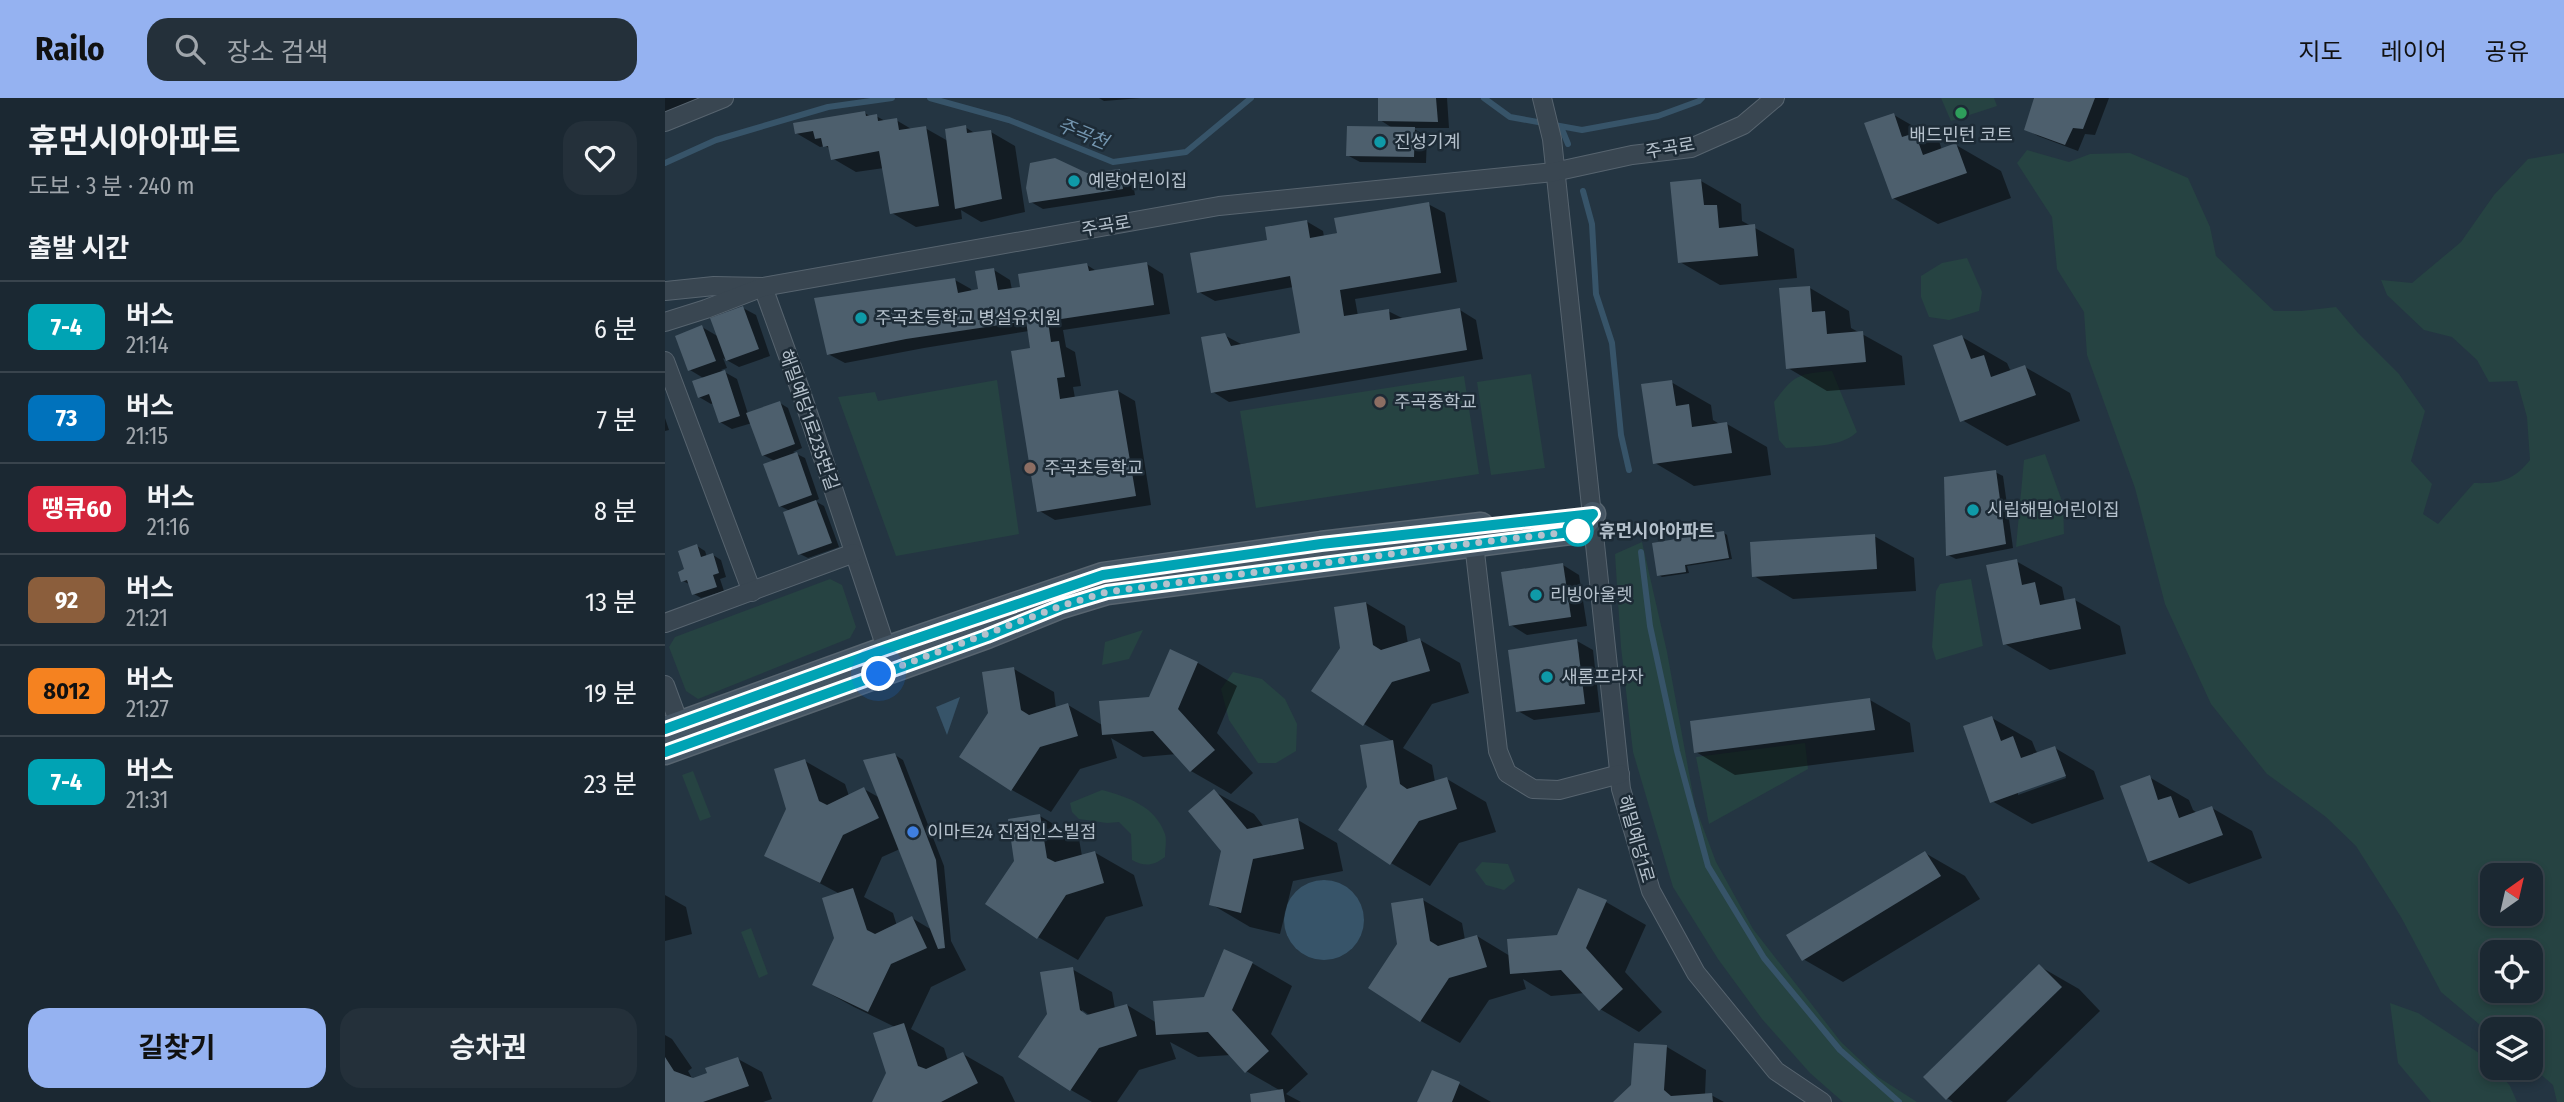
<!DOCTYPE html>
<html lang="ko">
<meta charset="utf-8">
<style>
:root{--surface:#1b2832;--page:#24303a;--text:#f1f3f6;--muted:#a0a6ac;--line:#39444d;--accent:#95b2f1}
body{margin:0;font-family:"Fira Sans Condensed","Noto Sans KR",sans-serif;background:var(--page);color:var(--text);height:100vh;display:flex;flex-direction:column;font-size:26px;white-space:nowrap}
*{box-sizing:border-box;margin:0}
p{font-size:23px;color:var(--muted)}
.icon{flex:none;width:38px;height:38px;fill:none;stroke:currentColor;stroke-width:2;stroke-linecap:round;stroke-linejoin:round}
.map{position:relative;flex:1;overflow:hidden}
.drawer{display:flex;flex-direction:column;background:var(--surface);width:665px}
.drawer>*{flex:none}
.badge{padding:0 14px;border-radius:10px;font-size:24px;line-height:46px}
.needle{width:46px;rotate:34deg}
.buttons{position:absolute;left:1815px;top:765px;display:grid;gap:14px}
.buttons a{display:grid;place-items:center;width:63px;height:63px;border-radius:14px;background:var(--surface);box-shadow:0 4px 10px #0003,0 0 0 2px var(--line);font-size:35px}
.you{position:absolute;width:35px;height:35px;margin:-18px;border:5px solid #fff;border-radius:50%;background:#1a73e8;box-shadow:0 0 0 10px #1a73e833}
.map>.badge{position:absolute;translate:-50% -50%;box-shadow:0 0 0 4px #fff}
h2{padding:0 28px;font-size:26px;line-height:63px}
.round{display:grid;place-items:center;flex:none;width:74px;height:74px;border-radius:21px;background:var(--page)}
.overview{display:flex;align-items:center;justify-content:space-between;height:119px;padding:0 28px}
h1{font-size:33px;font-weight:700;line-height:52px}
.action{display:flex;gap:14px;margin-top:auto;padding:14px 28px}
.action a{flex:1;height:80px;border-radius:21px;background:var(--accent);color:#111;font-size:28px;font-weight:700;line-height:80px;text-align:center}
.action a+a{background:var(--page);color:var(--text)}
ul{padding:0;list-style:none}
li{display:flex;align-items:center;gap:21px;height:91px;padding:0 28px;border-top:2px solid var(--line)}
li div{flex:1}
li b{display:block;font-size:26px}
li em{font-style:normal}
li .badge{min-width:77px;font-weight:700;text-align:center}
header{display:flex;align-items:center;gap:42px;box-sizing:border-box;height:98px;padding:0 35px;background:var(--accent);color:#111}
header strong{font-size:33px}
nav{display:flex;gap:38px;margin-inline-start:auto;font-size:24px}
.search{width:490px;height:63px;background:var(--page);display:flex;align-items:center;gap:18px;box-sizing:border-box;padding:0 24px;border-radius:21px;color:var(--muted);font-size:26px}
main{display:flex;flex:1;min-height:0}
.map>svg:first-child{display:block}
.green{fill:#264342;fill-rule:evenodd}
.water{fill:#375469}
.shadow{fill:#0007;fill-rule:evenodd}
.lines{fill:none;stroke-linecap:round;stroke-linejoin:round}
.stream{stroke:#375469;stroke-width:6}
.building{fill:#4d5f6d}
.street-casing{stroke:#57646f;stroke-width:20}
.secondary-casing{stroke:#57646f;stroke-width:27}
.street{stroke:#394651;stroke-width:18}
.secondary{stroke:#465664;stroke-width:24}
.line-casing{stroke:#fff;stroke-width:16}
.line{stroke:#00a3b4;stroke-width:10}
.walk{stroke:#b5c1cc;stroke-width:7;stroke-dasharray:0 12.6}
.leisure-dot{fill:#2e9e5b;stroke:#1d2b36;stroke-width:2.5}
.culture-dot{fill:#0f9aa8;stroke:#1d2b36;stroke-width:2.5}
.education-dot{fill:#8d6e63;stroke:#1d2b36;stroke-width:2.5}
.stop-dot{fill:#fff;stroke:#00a3b4;stroke-width:3.5}
.shop-dot{fill:#3f7fe0;stroke:#1d2b36;stroke-width:2.5}
.labels{text-anchor:middle;stroke-width:5;stroke-linejoin:round;paint-order:stroke}
.poi-label{font-size:18px;fill:#b5c1cc;stroke:#1d2b36;text-anchor:start}
.street-label{font-size:18px;fill:#b5c1cc;stroke:#1d2b36}
.stop-label{font-size:18px;font-weight:bold;fill:#b5c1cc;stroke:#1d2b36;text-anchor:start}
.water-label{font-size:19px;font-style:italic;fill:#7496b0;stroke:#1d2b36}
</style>
<header>
<strong>Railo</strong>
<div class="search"><svg class="icon" aria-label="search" viewBox="0 0 24 24"><circle cx="10" cy="10" r="6"/><path d="M15 15l6 6"/></svg>장소 검색</div>
<nav><a>지도</a><a>레이어</a><a>공유</a></nav>
</header>
<main>
<section class="drawer">
<div class="overview"><div><h1>휴먼시아아파트</h1><p>도보 · 3 분 · 240 m</p></div><a class="round"><svg class="icon" aria-label="heart" viewBox="0 0 24 24"><path d="M12 20l-8-8c-3-5 5-10 8-4 3-6 11-1 8 4z"/></svg></a></div>
<h2>출발 시간</h2>
<ul>
<li><span class="badge" style="background:#00a3b4;color:#fff">7-4</span><div><b>버스</b><p>21:14</p></div><em>6 분</em></li>
<li><span class="badge" style="background:#0072bc;color:#fff">73</span><div><b>버스</b><p>21:15</p></div><em>7 분</em></li>
<li><span class="badge" style="background:#d7263d;color:#fff">땡큐60</span><div><b>버스</b><p>21:16</p></div><em>8 분</em></li>
<li><span class="badge" style="background:#8b5e3c;color:#fff">92</span><div><b>버스</b><p>21:21</p></div><em>13 분</em></li>
<li><span class="badge" style="background:#f58220;color:#111">8012</span><div><b>버스</b><p>21:27</p></div><em>19 분</em></li>
<li><span class="badge" style="background:#00a3b4;color:#fff">7-4</span><div><b>버스</b><p>21:31</p></div><em>23 분</em></li>
</ul>
<div class="action"><a>길찾기</a><a>승차권</a></div>
</section>
<div class="map">
<svg width="1899" height="1004" viewBox="0 0 1899 1004">
<rect width="100%" height="100%" fill="#243542"/>
<!-- green -->
<g class="green">
<polygon points="1276,0 1329,0 1332,8 1286,23"/>
<path d="M1362,52L1404,64L1425,56L1465,55L1523,80L1545,129L1551,158L1609,213H1636L1671,209L1693,235L1734,276L1760,313L1746,363L1767,386L1758,416L1773,426L1809,385C1835,386 1849,382 1865,362L1862,319L1852,283L1824,284L1812,262L1787,239L1759,232L1722,197L1716,182L1747,185L1796,144L1829,97L1863,61L1899,55V1004H1892L1888,987L1866,968V931H1827V937L1776,894L1736,819L1691,748L1661,719L1602,676L1546,606L1500,506L1470,390L1422,257L1419,214L1392,171L1387,119L1352,65ZM1827,777H1866V816H1827ZM1827,854H1866V892H1827Z"/>
<polygon points="1302,160 1317,194 1314,213 1284,222 1264,219 1256,199 1256,178 1277,165"/>
<path d="M1167,273L1192,334C1176,350 1142,348 1121,350L1114,342L1109,304C1130,276 1133,276 1167,273Z"/>
<polygon points="866,276 880,370 826,377 812,284"/>
<polygon points="799,278 814,376 591,410 575,313"/>
<polygon points="332,282 354,436 231,458 173,299 210,294 213,303"/>
<polygon points="1380,356 1398,406 1399,436 1351,449 1359,362"/>
<polygon points="977,444 1002,554 1030,708 1051,764 1088,831 1176,944 1213,979 1252,1004 1178,1004 1145,975 1097,921 1053,861 1008,789 968,654 956,549 950,456"/>
<polygon points="165,481 177,487 191,529 185,540 33,601 21,593 4,549 10,539"/>
<polygon points="1306,481 1318,548 1271,562 1267,549 1271,493 1275,486"/>
<polygon points="478,532 464,561 437,567 440,544"/>
<polygon points="568,574 597,581 620,601 632,626 631,653 611,665 593,665 564,622 556,591"/>
<polygon points="1140,645 1143,671 1044,726 1031,659"/>
<polygon points="28,673 46,719 35,723 17,677"/>
<path d="M437,692C463,699 490,708 500,736C502,742 500,752 500,759C488,768 480,769 467,762L466,736L454,724L442,725L414,721L407,714L405,705Z"/>
<polygon points="817,764 843,766 850,783 839,792 821,787 810,772"/>
<polygon points="86,830 103,876 94,880 76,834"/>
<polygon points="1725,905 1753,915 1823,961 1827,970 1830,970 1845,988 1852,1004 1766,1004 1733,965"/>
</g>
<!-- water -->
<g class="water">
<polygon points="295,599 282,637 271,609"/>
<circle cx="659" cy="822" r="40"/>
</g>
<!-- shadow -->
<g class="shadow">
<polygon points="0,0 34,0 0,16"/>
<polygon points="434,0 476,0 439,3"/>
<polygon points="715,0 782,0 784,30 747,30 762,38 761,65 695,64 682,57 729,31 715,22"/>
<polygon points="1368,0 1444,0 1430,37 1420,36 1413,53 1373,38 1361,31 1370,1"/>
<polygon points="200,15 206,19 211,18 222,24 231,22 248,32 260,30 283,43 300,29 311,36 326,34 350,48 360,114 316,124 296,112 297,121 251,129 227,115 219,70 191,74 167,60 166,51 160,48 155,49 131,35"/>
<polygon points="1229,17 1274,43 1277,52 1291,47 1336,73 1346,100 1273,126 1228,100"/>
<polygon points="454,73 467,80 470,97 378,111 366,104"/>
<polygon points="1036,83 1076,106 1077,123 1129,151 1132,180 1055,187 1015,164"/>
<polygon points="763,106 780,115 792,184 690,201 693,218 723,213 739,221 795,212 811,222 818,261 564,304 548,294 559,237 576,246 637,237 628,189 550,203 534,194 604,143 641,123 658,133 659,139"/>
<polygon points="482,166 498,176 505,216 398,232 401,249 410,254 416,288 408,289 410,300 453,293 470,303 486,407 390,422 373,412 367,251 364,233 259,250 180,265 163,256 290,182 306,191 307,194 315,193 329,172 345,182 347,192 422,167 433,174"/>
<polygon points="1145,190 1184,213 1186,230 1237,258 1240,287 1162,293 1123,270"/>
<polygon points="78,210 91,217 105,258 74,269 58,260 62,270 56,272 72,281 83,316 115,305 123,310 137,350 128,354 140,360 154,401 150,403 159,408 174,449 143,460 135,456 125,413 115,408 110,363 98,357 87,325 67,331 55,324 49,305 46,306 34,299 40,281 25,272 37,229 54,239"/>
<polygon points="1297,239 1342,265 1346,274 1360,269 1405,295 1415,323 1342,348 1297,322"/>
<polygon points="1006,284 1046,307 1048,322 1056,327 1062,326 1102,349 1106,377 1029,388 990,365"/>
<polygon points="0,320 4,332 0,333"/>
<polygon points="1330,374 1338,378 1348,450 1291,461 1283,457"/>
<polygon points="1059,435 1062,437 1067,461 1022,468 1024,475 997,479 994,477"/>
<polygon points="1209,438 1249,460 1251,493 1128,501 1089,478"/>
<polygon points="32,448 40,453 42,459 48,457 56,462 61,479 55,481 59,493 36,500 29,496 26,487 18,483"/>
<polygon points="1351,463 1397,489 1400,504 1410,502 1455,528 1461,556 1385,572 1340,546"/>
<polygon points="898,467 914,477 922,528 862,537 846,527"/>
<polygon points="701,505 740,528 743,546 755,542 795,565 804,595 767,606 738,650 767,667 770,684 782,681 821,704 831,734 794,745 765,788 726,765 704,689 697,649 729,644 699,626 677,550"/>
<polygon points="912,543 928,552 935,614 869,622 853,613"/>
<polygon points="506,553 533,565 572,588 552,635 588,675 566,696 526,673 512,656 478,659 446,640 452,660 415,671 386,714 347,692 325,616 349,571 389,594 391,611 403,607 437,627 485,600"/>
<polygon points="1205,602 1245,625 1249,654 1070,677 1031,654"/>
<path d="M1327,620L1367,643L1371,653L1375,656L1390,650L1429,673L1439,701L1367,726L1327,703ZM1400,676L1401,680L1353,697V693Z"/>
<path d="M230,657L238,662L279,768L286,843L301,872L266,889L246,931L279,950L283,963L298,956L338,979L350,1004H209L223,976L232,930L189,909L149,887L171,840L175,796L102,757L123,711L140,663L180,686L184,698L199,691L215,700ZM235,751L267,832L247,820L232,828L228,815L199,799L217,759Z"/>
<polygon points="1484,679 1524,702 1528,712 1532,715 1547,710 1587,733 1597,760 1524,786 1484,763"/>
<polygon points="550,694 589,716 599,729 633,722 672,745 678,773 628,783 615,836 585,829 546,806 558,753"/>
<polygon points="375,718 414,741 417,758 429,754 469,777 478,808 441,819 413,862 373,839"/>
<polygon points="1260,755 1300,778 1315,801 1178,884 1138,861"/>
<polygon points="0,797 21,809 27,836 0,843"/>
<polygon points="758,802 797,825 800,842 812,838 845,858 894,839 941,804 981,827 960,874 997,914 974,934 935,911 920,895 886,898 858,881 861,891 824,902 795,945 756,923 734,847"/>
<path d="M587,865L627,888L606,936L643,976L621,996L636,1004H588L616,993L581,973L566,957L533,959L505,944L511,961L474,972L452,1004H427L406,992L384,916L407,871L447,894L450,911L462,907L492,925L540,901ZM417,912L430,921L417,916Z"/>
<polygon points="1374,868 1414,891 1435,913 1341,1004 1288,1004 1282,1000"/>
<polygon points="0,937 7,941 27,970 23,973 28,982 73,961 97,974 107,1001 98,1004 0,1004"/>
<polygon points="1002,949 1041,972 1040,997 1046,997 1059,1004 951,1004"/>
<polygon points="768,974 794,986 826,1004 754,1004"/>
</g>
<g class="lines">
<!-- stream -->
<g class="stream">
<polyline points="265,0 344,22 448,64 521,54 586,0"/>
<polyline points="819,0 845,19 917,32 993,18 1034,3 1037,0"/>
<polyline points="896,29 903,46"/>
<polyline points="0,65 51,42 163,9 227,0"/>
<polyline points="918,93 927,126 931,196 947,245 956,337 964,372"/>
<polyline points="976,454 985,528 1012,653 1043,768 1099,860 1175,952 1234,1004"/>
</g>
</g>
<!-- building -->
<g class="building">
<polygon points="713,0 771,0 773,24 713,23"/>
<polygon points="1369,0 1430,0 1418,31 1408,30 1400,47 1359,32"/>
<polygon points="200,13 201,18 212,16 213,23 232,20 234,32 261,28 274,108 225,116 214,53 166,62 163,48 158,49 156,40 150,41 148,33 130,36 128,25"/>
<polygon points="1229,15 1237,39 1250,35 1258,57 1291,45 1302,75 1227,101 1199,25"/>
<polygon points="301,27 302,35 326,32 337,101 290,111 280,31"/>
<polygon points="682,28 750,29 749,59 681,58"/>
<polygon points="390,60 422,75 455,71 458,91 364,105 361,90 365,65"/>
<polygon points="1036,81 1039,107 1052,107 1054,130 1090,126 1093,158 1013,165 1005,84"/>
<polygon points="764,104 776,175 675,192 679,218 724,211 725,222 795,210 802,252 546,295 536,239 560,235 566,248 635,235 625,178 532,195 525,155 602,142 600,129 642,122 645,140 672,135 669,120"/>
<polygon points="482,164 489,207 383,223 386,244 394,243 400,279 392,280 395,301 453,292 471,398 372,414 346,253 365,250 361,223 241,241 162,257 149,200 290,180 293,195 313,191 310,173 329,170 333,192 355,189 353,176 422,165 424,173"/>
<polygon points="1145,188 1147,214 1160,213 1162,236 1198,233 1201,264 1121,271 1114,190"/>
<polygon points="78,208 94,251 61,263 45,220"/>
<polygon points="37,227 51,263 23,273 10,238"/>
<polygon points="1297,237 1306,261 1319,257 1326,279 1360,267 1371,297 1295,324 1268,247"/>
<polygon points="60,272 75,318 54,325 44,296 33,300 27,283"/>
<polygon points="1007,282 1011,308 1024,306 1027,329 1062,324 1067,355 988,366 976,286"/>
<polygon points="115,303 130,346 97,358 81,315"/>
<polygon points="132,354 147,397 114,409 98,366"/>
<polygon points="1331,372 1341,446 1281,458 1279,379"/>
<polygon points="151,402 167,445 133,457 118,414"/>
<polygon points="1059,433 1064,460 1020,467 1021,474 992,478 987,445"/>
<polygon points="1210,436 1212,471 1087,479 1085,444"/>
<polygon points="32,446 36,459 48,455 54,475 48,477 52,489 27,497 22,482 16,484 13,474 19,471 13,453"/>
<polygon points="1352,461 1357,487 1370,484 1375,507 1410,500 1416,531 1338,547 1321,467"/>
<polygon points="898,465 906,519 844,528 836,474"/>
<polygon points="701,504 708,547 716,552 755,540 765,573 727,584 698,628 646,593 675,550 669,509"/>
<polygon points="912,541 920,606 851,614 843,552"/>
<polygon points="505,551 533,564 513,611 550,652 525,674 488,633 437,637 434,603 484,599"/>
<polygon points="349,569 356,612 364,617 403,605 413,638 375,649 346,693 294,659 323,615 317,574"/>
<polygon points="1205,600 1210,632 1029,655 1025,623"/>
<polygon points="1327,618 1336,643 1348,638 1356,660 1390,648 1401,678 1325,705 1298,628"/>
<polygon points="728,642 735,686 742,691 782,679 792,711 754,723 725,767 673,732 702,689 695,647"/>
<polygon points="230,655 271,762 280,850 273,851 198,662"/>
<polygon points="140,661 154,703 162,707 199,689 214,720 178,737 155,785 99,758 121,711 109,671"/>
<polygon points="1485,677 1493,702 1506,698 1514,720 1547,708 1558,737 1483,764 1455,688"/>
<polygon points="549,691 582,731 633,720 639,751 588,761 576,815 544,807 556,753 523,713"/>
<polygon points="375,716 382,760 390,764 430,753 439,785 401,797 372,841 320,806 349,763 343,721"/>
<polygon points="1260,753 1276,778 1137,863 1121,837"/>
<polygon points="188,790 202,832 210,836 247,818 262,850 226,866 203,914 147,887 169,840 157,800"/>
<polygon points="913,790 942,802 921,850 958,891 934,913 896,872 845,876 842,841 892,837"/>
<polygon points="758,800 765,843 773,848 812,837 822,869 784,880 755,924 703,890 732,846 726,805"/>
<polygon points="559,851 588,864 567,912 604,953 580,975 543,934 491,937 488,903 539,899"/>
<polygon points="1374,866 1397,889 1281,1002 1258,979"/>
<polygon points="408,869 415,912 422,917 462,906 472,938 434,950 405,993 353,959 382,916 375,874"/>
<polygon points="239,925 253,968 261,971 298,954 313,985 276,1004 207,1004 221,975 208,935"/>
<polygon points="969,945 1002,947 999,992 1006,998 1047,995 1048,1004 948,1004 966,987"/>
<polygon points="0,959 9,973 28,980 42,975 40,970 73,959 84,988 38,1004 0,1004"/>
<polygon points="767,972 795,984 787,1004 752,1004"/>
<polygon points="618,991 620,1004 586,1004 585,996"/>
</g>
<g class="lines">
<defs>
<g id="street">
<polyline points="877,0 887,41 956,691 986,793 1031,875 1111,973 1157,1004"/>
<polyline points="0,24 59,0"/>
<polyline points="0,193 49,188 98,189 136,294 225,562"/>
<polyline points="0,224 41,211 98,189 554,108 889,74 967,57 1026,50 1078,27 1110,0"/>
<polyline points="0,263 87,494"/>
<polyline points="808,437 833,653 842,675 868,691 894,692 955,676"/>
<polyline points="0,525 189,455"/>
<polyline points="0,587 14,625"/>
</g>
<g id="secondary">
<polyline points="0,631 221,551 438,477 656,446 816,427"/>
<polyline points="0,654 322,538 396,508 442,494 913,433 928,416"/>
</g>
</defs>
<!-- street casing -->
<use href="#street" class="street-casing"/>
<!-- secondary casing -->
<use href="#secondary" class="secondary-casing"/>
<!-- street -->
<use href="#street" class="street"/>
<!-- secondary -->
<use href="#secondary" class="secondary"/>
</g>
<g class="lines">
<defs>
<polyline id="line" points="0,631 221,551 438,477 656,446 928,416 913,433 442,494 396,508 322,538 0,654"/>
</defs>
<!-- line casing -->
<use href="#line" class="line-casing"/>
<!-- line -->
<use href="#line" class="line"/>
<!-- walk -->
<polyline class="walk" points="214,576 396,508 442,494 809,445 913,433"/>
</g>
<!-- markers -->
<circle class="leisure-dot" cx="1296" cy="15" r="7"/>
<g class="culture-dot">
<circle cx="715" cy="44" r="7"/>
<circle cx="409" cy="83" r="7"/>
<circle cx="196" cy="220" r="7"/>
<circle cx="1308" cy="412" r="7"/>
<circle cx="871" cy="497" r="7"/>
<circle cx="882" cy="579" r="7"/>
</g>
<g class="education-dot">
<circle cx="715" cy="304" r="7"/>
<circle cx="365" cy="370" r="7"/>
</g>
<circle class="stop-dot" cx="913" cy="433" r="14"/>
<circle class="shop-dot" cx="248" cy="734" r="7"/>
<g class="labels">
<!-- poi labels -->
<g class="poi-label">
<text x="1296" y="43" text-anchor="middle">배드민턴 코트</text>
<text x="729" y="50">진성기계</text>
<text x="423" y="89">예랑어린이집</text>
<text x="210" y="226">주곡초등학교 병설유치원</text>
<text x="729" y="310">주곡중학교</text>
<text x="379" y="376">주곡초등학교</text>
<text x="1322" y="418">시립해밀어린이집</text>
<text x="885" y="503">리빙아울렛</text>
<text x="896" y="585">새롬프라자</text>
<text x="262" y="740">이마트24 진접인스빌점</text>
</g>
<!-- street labels -->
<g class="street-label">
<text transform="translate(1005 50) rotate(-10)" y="6">주곡로</text>
<text transform="translate(441 128) rotate(-10)" y="6">주곡로</text>
<text transform="translate(144 322) rotate(71)" y="6">해밀예당1로235번길</text>
<text transform="translate(971 741) rotate(74)" y="6">해밀예당1로</text>
</g>
<!-- stop labels -->
<g class="stop-label">
<text x="934" y="439">휴먼시아아파트</text>
</g>
<!-- water labels -->
<g class="water-label">
<text transform="translate(418 35) rotate(22)" y="7">주곡천</text>
</g>
</g>
</svg>
<div class="buttons">
<a><svg class="needle" viewBox="-14 -14 28 28"><path d="M0-13l5 13h-10z" fill="#e53935"/><path d="M0 13l5-13h-10z" fill="#a0a6ac"/></svg></a>
<a><svg class="icon" aria-label="locate" viewBox="0 0 24 24"><circle cx="12" cy="12" r="6"/><path d="M12 2v4M12 18v4M2 12h4M18 12h4"/></svg></a>
<a><svg class="icon" aria-label="layers" viewBox="0 0 24 24"><path d="M12 4l9 5-9 5-9-5zM3 14l9 5 9-5"/></svg></a>
</div>
<div class="you" style="left:214px;top:576px"></div>
</div>
</main>
